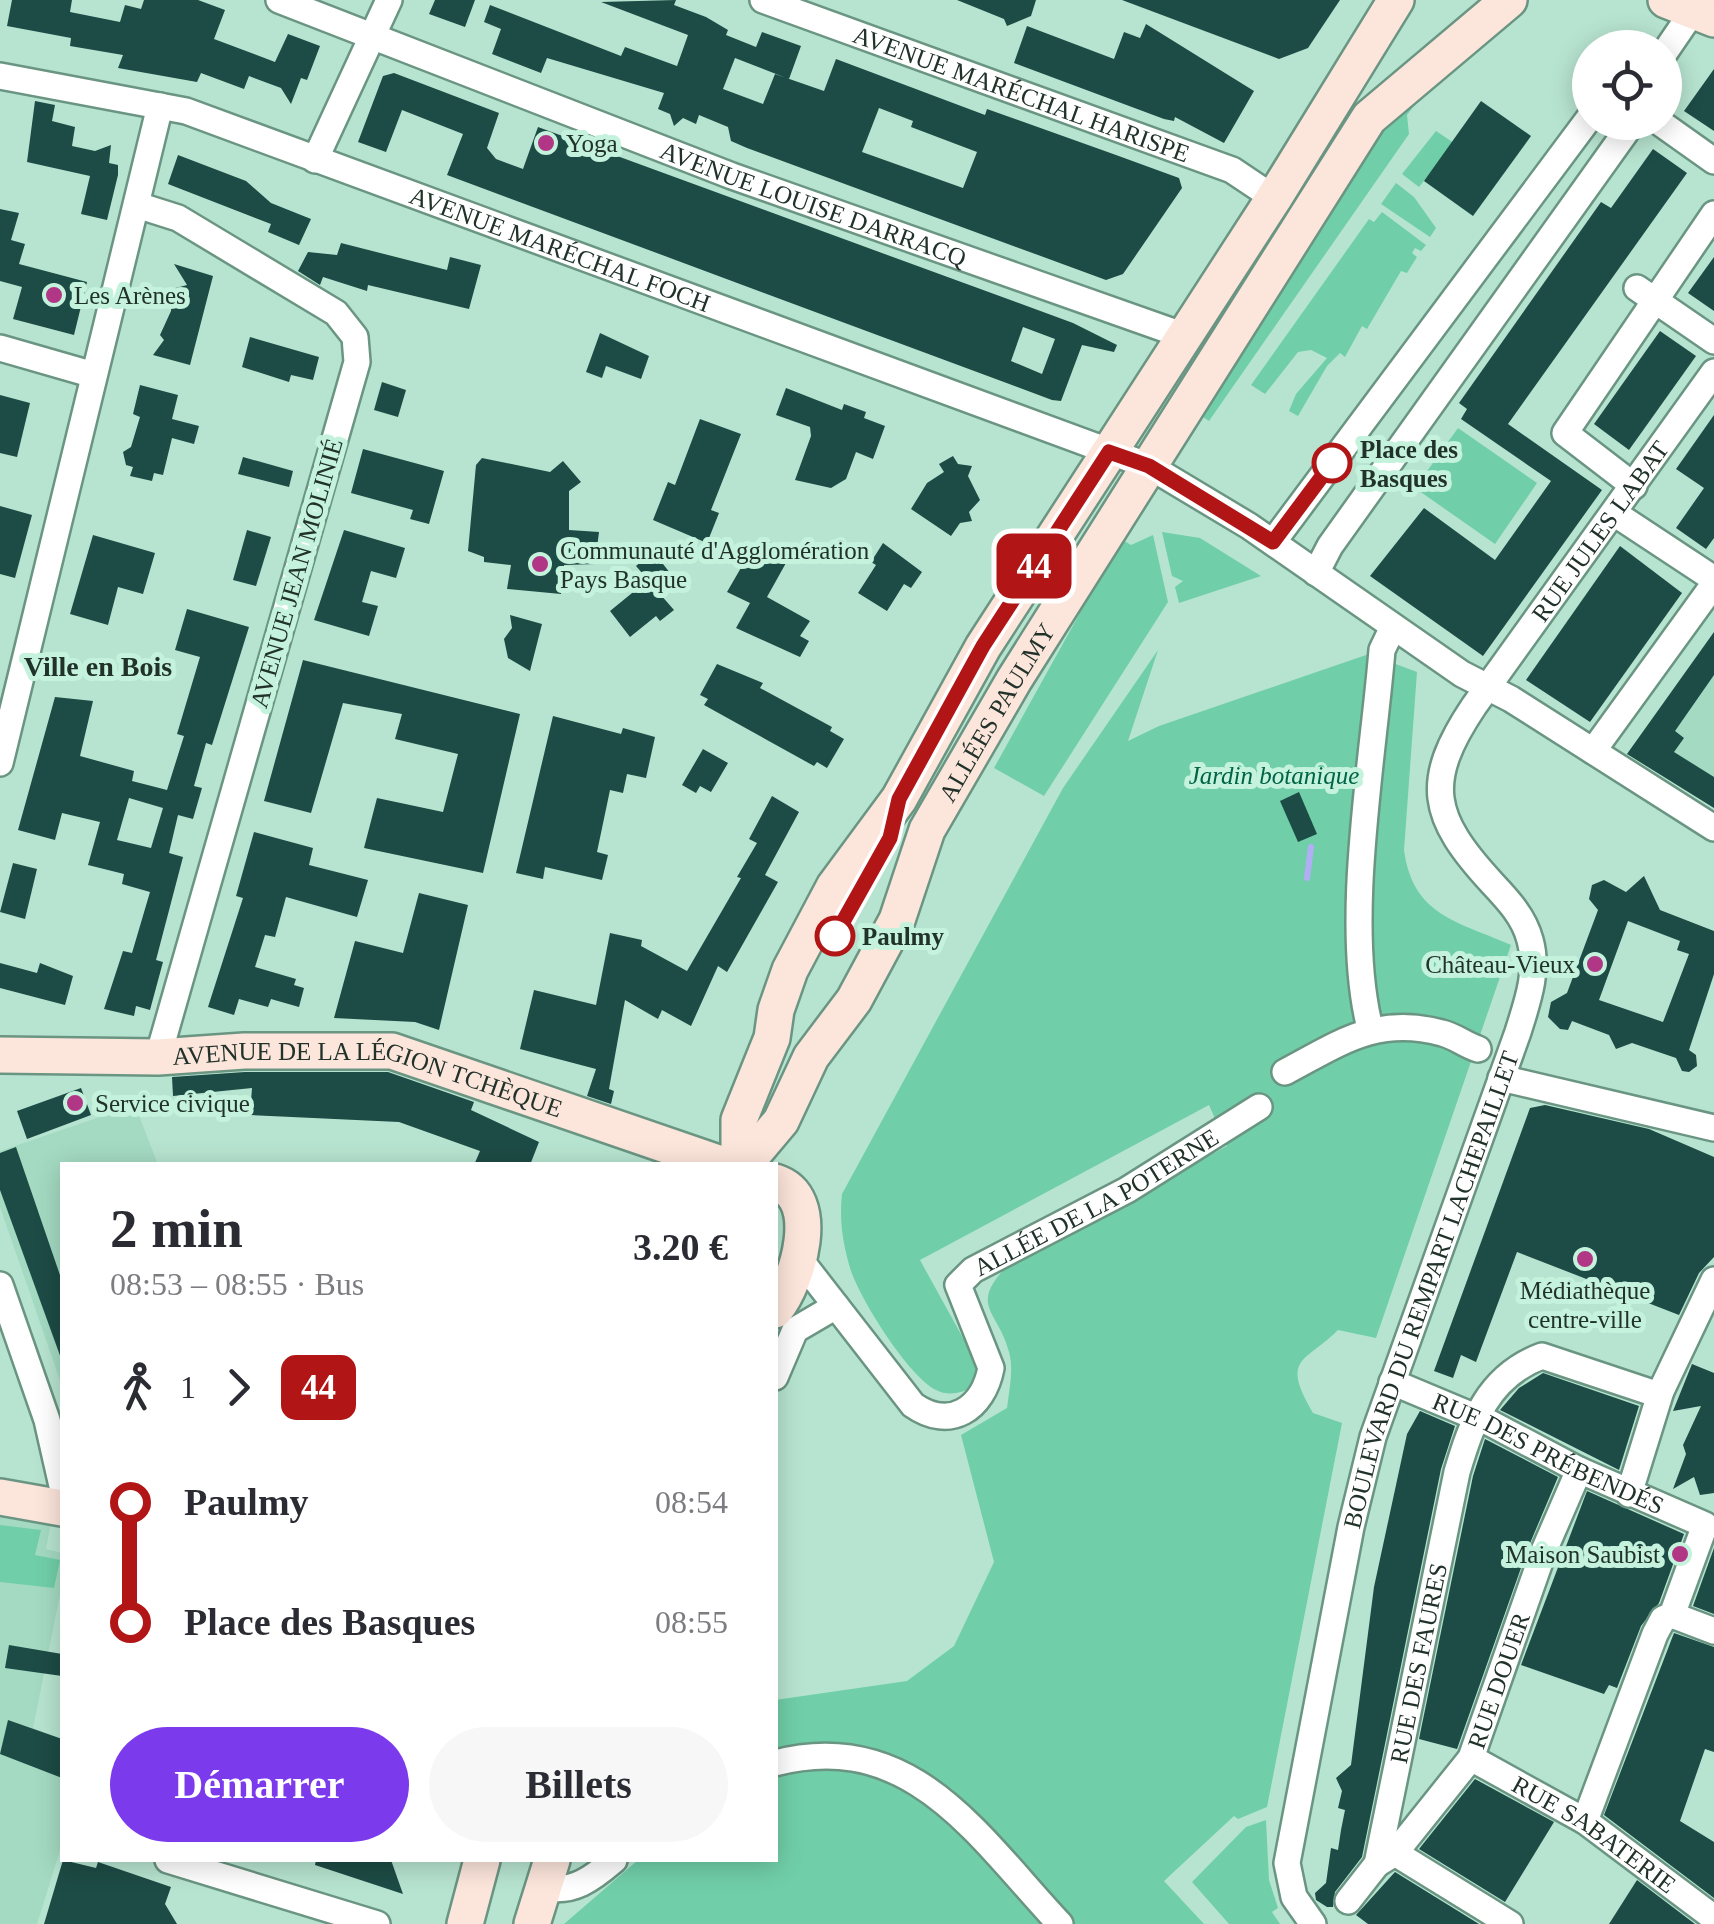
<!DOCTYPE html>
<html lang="fr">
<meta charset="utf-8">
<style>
:root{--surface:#fff;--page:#f7f7f7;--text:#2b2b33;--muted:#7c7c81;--accent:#7c3aed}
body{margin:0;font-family:Georgia,serif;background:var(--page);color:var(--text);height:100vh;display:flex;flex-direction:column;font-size:38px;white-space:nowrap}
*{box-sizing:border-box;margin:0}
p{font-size:32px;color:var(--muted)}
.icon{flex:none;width:55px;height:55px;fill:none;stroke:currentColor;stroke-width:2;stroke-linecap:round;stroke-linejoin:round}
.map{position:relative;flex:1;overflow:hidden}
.drawer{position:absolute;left:60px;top:1162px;width:718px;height:700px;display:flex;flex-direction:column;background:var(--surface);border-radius:0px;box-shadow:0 5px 25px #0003}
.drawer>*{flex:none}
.badge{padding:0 20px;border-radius:15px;font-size:35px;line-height:65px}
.fabs{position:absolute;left:1572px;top:30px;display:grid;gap:20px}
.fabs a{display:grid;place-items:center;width:110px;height:110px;border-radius:50%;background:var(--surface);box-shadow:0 5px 25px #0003;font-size:50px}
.map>.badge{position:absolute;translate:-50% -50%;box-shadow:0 0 0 5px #fff}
.legs{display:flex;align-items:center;gap:15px;height:110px;padding:0 50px;font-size:32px}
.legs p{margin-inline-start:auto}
.head{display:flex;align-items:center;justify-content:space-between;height:170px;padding:0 50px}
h1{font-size:55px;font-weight:700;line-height:75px}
.primary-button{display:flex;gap:20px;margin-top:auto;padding:20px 50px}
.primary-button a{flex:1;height:115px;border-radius:60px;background:var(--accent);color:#fff;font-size:40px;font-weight:700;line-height:115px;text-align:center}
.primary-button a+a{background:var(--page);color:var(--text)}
ul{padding:0 50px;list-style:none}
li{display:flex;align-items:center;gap:35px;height:120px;font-size:38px}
li i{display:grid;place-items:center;width:15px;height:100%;margin:0 12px;background:currentColor}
li i::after{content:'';width:25px;height:25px;margin:-12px;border:8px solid;border-radius:50%;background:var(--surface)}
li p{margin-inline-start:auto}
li:first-child i{background:linear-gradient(#0000 50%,currentColor 0)}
li:last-child i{background:linear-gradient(currentColor 50%,#0000 0)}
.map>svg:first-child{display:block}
.built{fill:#a4dac2}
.green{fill:#70cfa8}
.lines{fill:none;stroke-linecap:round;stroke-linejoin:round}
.stream{stroke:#b1aef6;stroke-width:6}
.building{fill:#1d4b45;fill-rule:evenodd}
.street-casing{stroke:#6a9582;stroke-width:30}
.secondary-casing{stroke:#6a9582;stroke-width:40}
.street{stroke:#fff;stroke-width:25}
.secondary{stroke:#fce5db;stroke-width:35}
.line-1-casing{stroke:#fff;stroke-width:22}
.line-1{stroke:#b21515;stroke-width:15}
.poi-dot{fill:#b23686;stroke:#c4f2dd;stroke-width:4}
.stop-1-dot{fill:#fff;stroke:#b21515;stroke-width:5}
.labels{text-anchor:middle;stroke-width:10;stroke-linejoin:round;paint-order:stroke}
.street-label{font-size:25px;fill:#21322a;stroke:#c4f2dd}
.poi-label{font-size:25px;fill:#21322a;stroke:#c4f2dd;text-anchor:start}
.stop-label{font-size:25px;font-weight:bold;fill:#21322a;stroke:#c4f2dd;text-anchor:start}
.park-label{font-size:25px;font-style:italic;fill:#006447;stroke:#c4f2dd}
.neighbourhood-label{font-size:28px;font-weight:bold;fill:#21322a;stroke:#c4f2dd}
</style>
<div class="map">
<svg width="1714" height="1924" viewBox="0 0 1714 1924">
<rect width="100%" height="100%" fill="#b7e4d0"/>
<!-- built -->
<g class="built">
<polygon points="1714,632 1714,808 1627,754"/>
<polygon points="135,1105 158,1165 62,1165 62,1386 0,1207 0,1151"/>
<polygon points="0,1510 52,1518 46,1549 62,1553 62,1585 33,1728 62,1739 62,1844 37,1924 0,1924"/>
</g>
<!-- green -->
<g class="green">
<polygon points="1434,79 1407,115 1409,134 1209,421 1200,415 1390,121"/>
<polygon points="1436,131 1454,143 1419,187 1402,174"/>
<polygon points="1396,183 1414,197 1436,228 1430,237 1381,204"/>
<polygon points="1382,212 1426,245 1421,251 1415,248 1412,253 1417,257 1407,273 1401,271 1367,329 1362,326 1345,357 1340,353 1327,366 1298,416 1289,411 1296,394 1327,358 1311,350 1298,352 1265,394 1251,385 1369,219 1374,222"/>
<polygon points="1458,428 1537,483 1495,544 1415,488"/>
<polygon points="1162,532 1200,538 1261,576 1179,603 1175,587 1183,581 1172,576"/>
<polygon points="1153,535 1168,602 1044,796 994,768 1121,539 1131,545"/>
<path d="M1158,650L1128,741L1159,726L1369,654L1417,672L1404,850C1413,916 1457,921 1511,945L1376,1338L1338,1330C1305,1363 1280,1357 1313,1413L1342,1423L1267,1807L1238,1819L1234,1816L1164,1881L1204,1924H1074L885,1755L848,1743L775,1751V1700L907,1681L954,1646L994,1562L961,1435L1007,1408C1009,1390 1014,1370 1009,1352C998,1310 969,1307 1006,1267L1227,1146L1209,1105L920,1260L979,1367L973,1387C961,1394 947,1396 936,1390C908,1376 861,1300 851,1271C843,1245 839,1221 842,1194L1063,788Z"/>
<polygon points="0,1525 41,1530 35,1555 60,1560 54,1588 0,1582"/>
<path d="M819,1768C837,1769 858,1768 874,1774C947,1797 995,1869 1043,1924H564L638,1860H775V1777Z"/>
<polygon points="1266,1820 1269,1880 1278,1908 1272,1912 1280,1924 1229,1924 1192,1882 1246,1827"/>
</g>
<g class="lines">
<!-- stream -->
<polyline class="stream" points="1307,878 1311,847"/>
</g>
<!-- building -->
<g class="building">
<polygon points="12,0 72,0 70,12 120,22 125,5 141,9 144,0 198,0 225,10 214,39 275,62 288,34 320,46 307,80 301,78 291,104 281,88 249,76 244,89 201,73 197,82 118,68 123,55 70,46 71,38 7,26"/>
<polygon points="435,0 475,0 465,27 429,14"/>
<path d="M676,0L674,5L706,17L728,30L726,35L756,47L762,32L801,46L789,79L735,58L723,89L763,104L775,74L824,91L836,59L985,115L987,109L1116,155L1179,178L1182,188L1123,274L1106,280L747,148L731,141L728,127L699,115L696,124L683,118L674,126L670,114L658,109L664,93L547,58L541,73L492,54L501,29L484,22L490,5L621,56L625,47L677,66L688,35L601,2ZM879,108L913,121L911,127L977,152L963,188L862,152Z"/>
<polygon points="957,0 1036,0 1031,16 1007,26 1004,19"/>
<polygon points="1122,0 1340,0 1308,48 1279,59"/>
<polygon points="1146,24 1254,91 1224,143 1175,117 1174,121 1164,119 1014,63 1027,26 1114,59 1124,32 1140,38"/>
<polygon points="1714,69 1714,131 1684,111"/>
<path d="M394,73L499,113L487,148L496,159L523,169L538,127L1073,323L1117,345L1114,352L1082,345L1061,401L1052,400L447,175L463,134L402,110L386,152L358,142L383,76ZM1023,327L1055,339L1042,374L1011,361Z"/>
<polygon points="35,101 55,105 52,121 75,127 72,146 95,151 111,145 109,163 118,165 118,175 107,220 81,214 90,176 27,162"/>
<polygon points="1481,101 1531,136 1473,216 1424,181"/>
<polygon points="1653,149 1687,173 1508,424 1602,490 1483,656 1370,576 1424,508 1495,560 1551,481 1461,419 1467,409 1459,403 1601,202 1611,208"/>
<polygon points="178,155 246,181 271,203 311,219 299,245 268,232 271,224 168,184"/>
<polygon points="0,209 19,213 11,240 25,244 19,264 87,282 74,335 13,319 22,287 0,281"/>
<polygon points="341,243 447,270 450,257 481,265 469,309 368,285 367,291 323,277 320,285 298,271 308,252 337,255"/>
<polygon points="1714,257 1714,311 1688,293"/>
<polygon points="174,264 213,276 190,365 153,355 164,340 160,335 171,311 172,289 187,285"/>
<polygon points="1660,331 1696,356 1629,450 1594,424"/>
<polygon points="600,333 649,356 641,379 606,366 602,378 586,372"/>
<polygon points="250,337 319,357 313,380 291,375 289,382 242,367"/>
<polygon points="382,382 406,390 398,417 374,410"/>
<polygon points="140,385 178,395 172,419 199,426 194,444 172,438 163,475 154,473 152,481 130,476 133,467 126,465 123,452 131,447 140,417 133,414"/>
<polygon points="786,388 842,410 844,404 866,412 864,418 885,426 873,459 856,452 846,479 831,488 795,480 811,436 810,427 776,415"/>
<polygon points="0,395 30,403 17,457 0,453"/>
<polygon points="1714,415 1714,538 1706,549 1676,528 1704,488 1676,469"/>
<polygon points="700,419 741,434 711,510 719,513 707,543 653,520 668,482 675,485"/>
<polygon points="363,449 444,471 429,524 410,519 413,510 351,493"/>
<polygon points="953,456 958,464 972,466 968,476 980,500 969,512 972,521 960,523 951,536 911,509 927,483 944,472 939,464"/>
<polygon points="243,457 293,471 289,487 238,474"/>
<polygon points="482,458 550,472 563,461 581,482 569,491 569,530 599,532 595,564 564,565 561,594 507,589 511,565 484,562 484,557 468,551 476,465"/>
<polygon points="0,506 32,515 15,578 0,574"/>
<polygon points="247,530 271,537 256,586 233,580"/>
<polygon points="344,530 405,548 396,578 371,571 362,602 378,606 369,636 314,620"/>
<polygon points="93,535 155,553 143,594 118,587 108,625 70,614"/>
<polygon points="767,540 791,554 767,597 810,621 800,636 809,641 800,657 736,628 750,603 727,592 753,547 761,551"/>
<polygon points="883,543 922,572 911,588 904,584 887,611 858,593 876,565 871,562"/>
<polygon points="1620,546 1682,593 1590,722 1526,680"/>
<polygon points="653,551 670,573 662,579 668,587 660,594 674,610 660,621 656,616 630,637 610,611 648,580 636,566"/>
<path d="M187,609L249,627L212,745L206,743L194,786L202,788L193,819L178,815L169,853L183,857L156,960L163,962L150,1010L136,1006L134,1016L104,1009L123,951L132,953L150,892L122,884L124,874L88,865L100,822L62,813L55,840L18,830L55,697L93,701L80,756L134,771L132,781L167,790L184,736L177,734L200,657L175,650ZM129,798L163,808L151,848L117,840Z"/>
<polygon points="510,615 542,624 530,671 508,658 504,639 512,628"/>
<polygon points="1714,632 1714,675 1675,731 1684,738 1674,752 1714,777 1714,808 1627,754"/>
<polygon points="303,660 520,714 483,873 364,848 377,798 443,812 458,754 395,739 402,714 343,703 311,813 264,801"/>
<polygon points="717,664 763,683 760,688 832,727 830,731 844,739 827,768 817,762 814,766 704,705 708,699 700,695"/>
<polygon points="553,716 621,734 623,728 655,737 646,778 627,774 623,793 610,790 597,852 608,855 602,880 545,867 543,879 516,873"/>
<polygon points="703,749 728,763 711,792 700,786 696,793 682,785"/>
<polygon points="1299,792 1317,834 1298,842 1280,801"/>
<polygon points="772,796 799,812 765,875 778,882 727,972 718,966 691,1026 662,1010 658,1019 625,1000 609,1089 614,1091 611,1104 587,1096 596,1069 520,1049 534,990 596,1005 610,933 642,940 641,946 687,971 741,878 737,877 757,843 749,839"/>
<polygon points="254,832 313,848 309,865 368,880 357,917 286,897 275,937 265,935 255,967 296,979 294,985 304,988 299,1007 271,999 268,1007 239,999 234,1015 208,1007 243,898 236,896"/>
<polygon points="13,863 37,869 25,919 0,912"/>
<path d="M1644,876L1660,910L1714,931V974L1689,1050L1696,1055L1697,1066L1689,1072L1682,1071L1676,1058L1632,1043L1616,1049L1609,1035L1572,1021L1568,1030L1560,1029L1548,1017L1551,1002L1567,993L1598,910L1589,899L1592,885L1604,880L1626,892ZM1628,921L1680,941L1677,950L1689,954L1663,1022L1599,1000Z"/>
<polygon points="419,893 468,905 439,1030 415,1022 334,1018 355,941 403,953"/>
<polygon points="0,963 37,973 40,963 73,976 65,1005 0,988"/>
<polygon points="245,1072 388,1072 474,1102 471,1110 539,1142 530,1165 474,1165 480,1151 399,1122 250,1115 252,1088 173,1096 172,1077"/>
<polygon points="81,1088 91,1115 27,1139 17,1111"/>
<polygon points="1545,1105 1649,1129 1714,1157 1714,1257 1699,1273 1679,1315 1517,1252 1476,1362 1461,1355 1453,1378 1434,1371 1530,1108"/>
<polygon points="16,1147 62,1281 62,1361 0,1190 0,1153"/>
<polygon points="1692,1364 1714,1373 1714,1493 1700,1495 1694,1477 1673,1489 1686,1454 1683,1445 1701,1406 1673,1411"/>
<polygon points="1543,1373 1639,1406 1619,1470 1500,1410 1519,1388"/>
<polygon points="1420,1411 1455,1426 1441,1469 1362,1857 1335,1892 1333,1907 1327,1907 1316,1900 1315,1893 1326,1883 1331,1848 1338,1850 1341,1830 1345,1810 1338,1808 1342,1791 1336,1778 1351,1765 1374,1587 1407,1434"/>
<polygon points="1485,1439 1558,1477 1528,1548 1457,1749 1419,1739 1473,1476"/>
<polygon points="1587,1491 1684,1534 1659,1603 1641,1626 1617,1688 1609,1685 1604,1694 1521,1665"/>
<polygon points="1714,1548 1714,1614 1693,1606"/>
<polygon points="1674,1633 1714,1647 1714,1752 1705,1749 1680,1821 1714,1842 1714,1898 1604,1815"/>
<polygon points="9,1645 62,1654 62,1676 5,1668"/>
<polygon points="8,1720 62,1739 62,1778 0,1754"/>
<polygon points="1475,1779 1554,1822 1505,1902 1419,1849"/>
<polygon points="63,1860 96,1868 98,1862 171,1887 165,1904 177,1924 44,1924"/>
<polygon points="316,1860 391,1860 403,1894 315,1865"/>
<polygon points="1395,1872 1479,1924 1368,1924 1356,1915"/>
<polygon points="1637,1880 1695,1924 1609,1924"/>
</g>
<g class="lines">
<defs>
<g id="street">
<path id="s1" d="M279,0L732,176L1185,336"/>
<path id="s2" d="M763,0L1232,170L1274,198"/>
<polyline points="1665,52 1693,11"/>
<path id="s3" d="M0,76L186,111L1149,466L1249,526L1462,674L1511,699L1714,828"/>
<polyline points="1659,122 1714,161"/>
<polyline points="315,160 389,0"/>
<polyline points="137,205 178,218 336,313 355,337 357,362 158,1057"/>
<polyline points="1637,288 1714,341"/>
<polyline points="0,348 94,375"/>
<polyline points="1634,486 1565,433 1714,214"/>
<polyline points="1614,513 1714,579"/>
<polyline points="1273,542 1590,117"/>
<polyline points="1316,573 1330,546 1633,122"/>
<polyline points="1593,751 1714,584"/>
<polyline points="0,763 160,106"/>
<path d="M1370,1028C1343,923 1373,761 1382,650L1393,627"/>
<path d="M1285,1072C1340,1043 1377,1015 1442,1033C1455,1036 1465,1045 1478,1049"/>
<polyline points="1501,1078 1714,1128"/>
<path id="s4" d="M798,1257L913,1405C950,1431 983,1409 991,1368L958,1285L973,1270L1127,1190L1259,1107"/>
<polyline points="0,1285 47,1420 62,1486"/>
<polyline points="775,1377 795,1330 836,1306"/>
<path id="s5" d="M1392,1382L1490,1423L1579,1470L1705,1525L1672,1615L1663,1619L1655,1634L1585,1821"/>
<polyline points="1629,1494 1661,1391 1714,1280"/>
<polyline points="1672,1615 1714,1631"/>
<path id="s6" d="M1471,1758L1585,1821L1714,1918"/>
<path d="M775,1763C912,1727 979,1838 1060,1924"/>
<polyline points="1395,1853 1510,1924"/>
<polyline points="168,1860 377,1924"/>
<path id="s7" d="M1377,1864L1395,1853L1471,1758L1543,1553L1579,1470"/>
<path d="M544,1887C573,1894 593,1878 614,1860"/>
<path id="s8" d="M1348,1901L1377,1864L1457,1472C1472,1422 1488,1376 1542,1356L1653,1393L1661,1391"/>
<path id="s9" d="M1313,1924L1294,1897L1287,1863L1351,1527L1373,1437L1518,1032C1527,1003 1539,971 1530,940C1524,917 1508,900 1492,883C1431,817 1423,782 1474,706L1714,372"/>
</g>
<g id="secondary">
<polyline points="1666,0 1714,19"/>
<path id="s10" d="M0,1055L158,1057L244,1051H392L724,1165"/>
<polyline points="739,1165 739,1120 772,1038 776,1010 790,970 834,887 899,799 983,647 1274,198 1396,0"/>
<path id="s11" d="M744,1165L781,1121L811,1057L854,1000L897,920L927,830L1014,680L1369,118L1509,0"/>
<path d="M775,1182C824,1197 798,1282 775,1310"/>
<polyline points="0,1497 62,1508"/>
<polyline points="465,1924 482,1860"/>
<polyline points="532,1924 552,1860"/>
</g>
</defs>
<!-- street casing -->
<use href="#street" class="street-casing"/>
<!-- secondary casing -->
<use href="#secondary" class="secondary-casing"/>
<!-- street -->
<use href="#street" class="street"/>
<!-- secondary -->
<use href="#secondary" class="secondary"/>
</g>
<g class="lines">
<defs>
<polyline id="line-1" points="835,936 890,838 899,799 983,646 1109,452 1149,466 1273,542 1332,463"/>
</defs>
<!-- line-1 casing -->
<use href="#line-1" class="line-1-casing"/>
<!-- line-1 -->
<use href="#line-1" class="line-1"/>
</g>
<!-- markers -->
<g class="poi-dot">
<circle cx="546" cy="143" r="10"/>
<circle cx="54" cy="295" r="10"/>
<circle cx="540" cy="564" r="10"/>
<circle cx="1595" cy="964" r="10"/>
<circle cx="75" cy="1103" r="10"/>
<circle cx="1585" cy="1259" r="10"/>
<circle cx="1680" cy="1554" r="10"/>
</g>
<g class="stop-1-dot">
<circle cx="1332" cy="463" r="18"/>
<circle cx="835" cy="936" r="18"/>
</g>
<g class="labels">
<!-- street labels -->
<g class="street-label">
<text dy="9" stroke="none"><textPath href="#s2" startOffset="275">AVENUE MARÉCHAL HARISPE</textPath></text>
<text dy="9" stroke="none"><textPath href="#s1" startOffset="572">AVENUE LOUISE DARRACQ</textPath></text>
<text dy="9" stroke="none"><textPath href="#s3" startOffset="588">AVENUE MARÉCHAL FOCH</textPath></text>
<text dy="9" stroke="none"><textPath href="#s9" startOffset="1512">RUE JULES LABAT</textPath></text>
<text transform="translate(296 573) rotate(-74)" y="9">AVENUE JEAN MOLINIÉ</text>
<text dy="9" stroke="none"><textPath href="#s11" startOffset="522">ALLÉES PAULMY</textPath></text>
<text dy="9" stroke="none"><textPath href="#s10" startOffset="372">AVENUE DE LA LÉGION TCHÈQUE</textPath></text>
<text dy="9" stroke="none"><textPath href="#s4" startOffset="545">ALLÉE DE LA POTERNE</textPath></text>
<text dy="9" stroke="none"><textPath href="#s9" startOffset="660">BOULEVARD DU REMPART LACHEPAILLET</textPath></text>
<text dy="9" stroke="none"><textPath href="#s5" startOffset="172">RUE DES PRÉBENDÉS</textPath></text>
<text dy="9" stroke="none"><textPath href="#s8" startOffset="252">RUE DES FAURES</textPath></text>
<text dy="9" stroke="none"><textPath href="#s7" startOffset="225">RUE DOUER</textPath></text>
<text dy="9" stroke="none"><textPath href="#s6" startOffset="145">RUE SABATERIE</textPath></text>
</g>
<!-- poi labels -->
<g class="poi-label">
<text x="566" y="152">Yoga</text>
<text x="74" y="304">Les Arènes</text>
<text x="560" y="559">Communauté d'Agglomération<tspan x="560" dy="29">Pays Basque</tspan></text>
<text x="1575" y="973" text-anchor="end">Château-Vieux</text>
<text x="95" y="1112">Service civique</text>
<text x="1585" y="1299" text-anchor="middle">Médiathèque<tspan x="1585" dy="29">centre-ville</tspan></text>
<text x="1660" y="1563" text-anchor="end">Maison Saubist</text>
</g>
<!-- stop labels -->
<g class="stop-label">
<text x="1360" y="458">Place des<tspan x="1360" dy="29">Basques</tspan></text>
<text x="862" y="945">Paulmy</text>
</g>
<!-- park labels -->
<g class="park-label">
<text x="1274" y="784">Jardin botanique</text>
</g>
<!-- neighbourhood labels -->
<g class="neighbourhood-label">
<text x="98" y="676">Ville en Bois</text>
</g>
</g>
</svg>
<div class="fabs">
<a><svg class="icon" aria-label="locate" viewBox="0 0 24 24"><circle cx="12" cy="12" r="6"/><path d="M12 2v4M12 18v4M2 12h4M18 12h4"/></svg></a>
</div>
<b class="badge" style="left:1034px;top:566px;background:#b21515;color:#fff">44</b>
<section class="drawer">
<div class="head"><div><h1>2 min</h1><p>08:53 – 08:55 · Bus</p></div><b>3.20 €</b></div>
<div class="legs"><svg class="icon" aria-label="walk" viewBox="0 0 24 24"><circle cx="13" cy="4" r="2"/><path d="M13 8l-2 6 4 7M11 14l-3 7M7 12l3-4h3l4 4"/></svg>1<svg class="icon" aria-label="forward" viewBox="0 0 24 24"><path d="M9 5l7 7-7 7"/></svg><b class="badge" style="background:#b21515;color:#fff">44</b></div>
<ul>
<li><i style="color:#b21515"></i><b>Paulmy</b><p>08:54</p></li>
<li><i style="color:#b21515"></i><b>Place des Basques</b><p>08:55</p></li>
</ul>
<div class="primary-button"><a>Démarrer</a><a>Billets</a></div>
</section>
</div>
